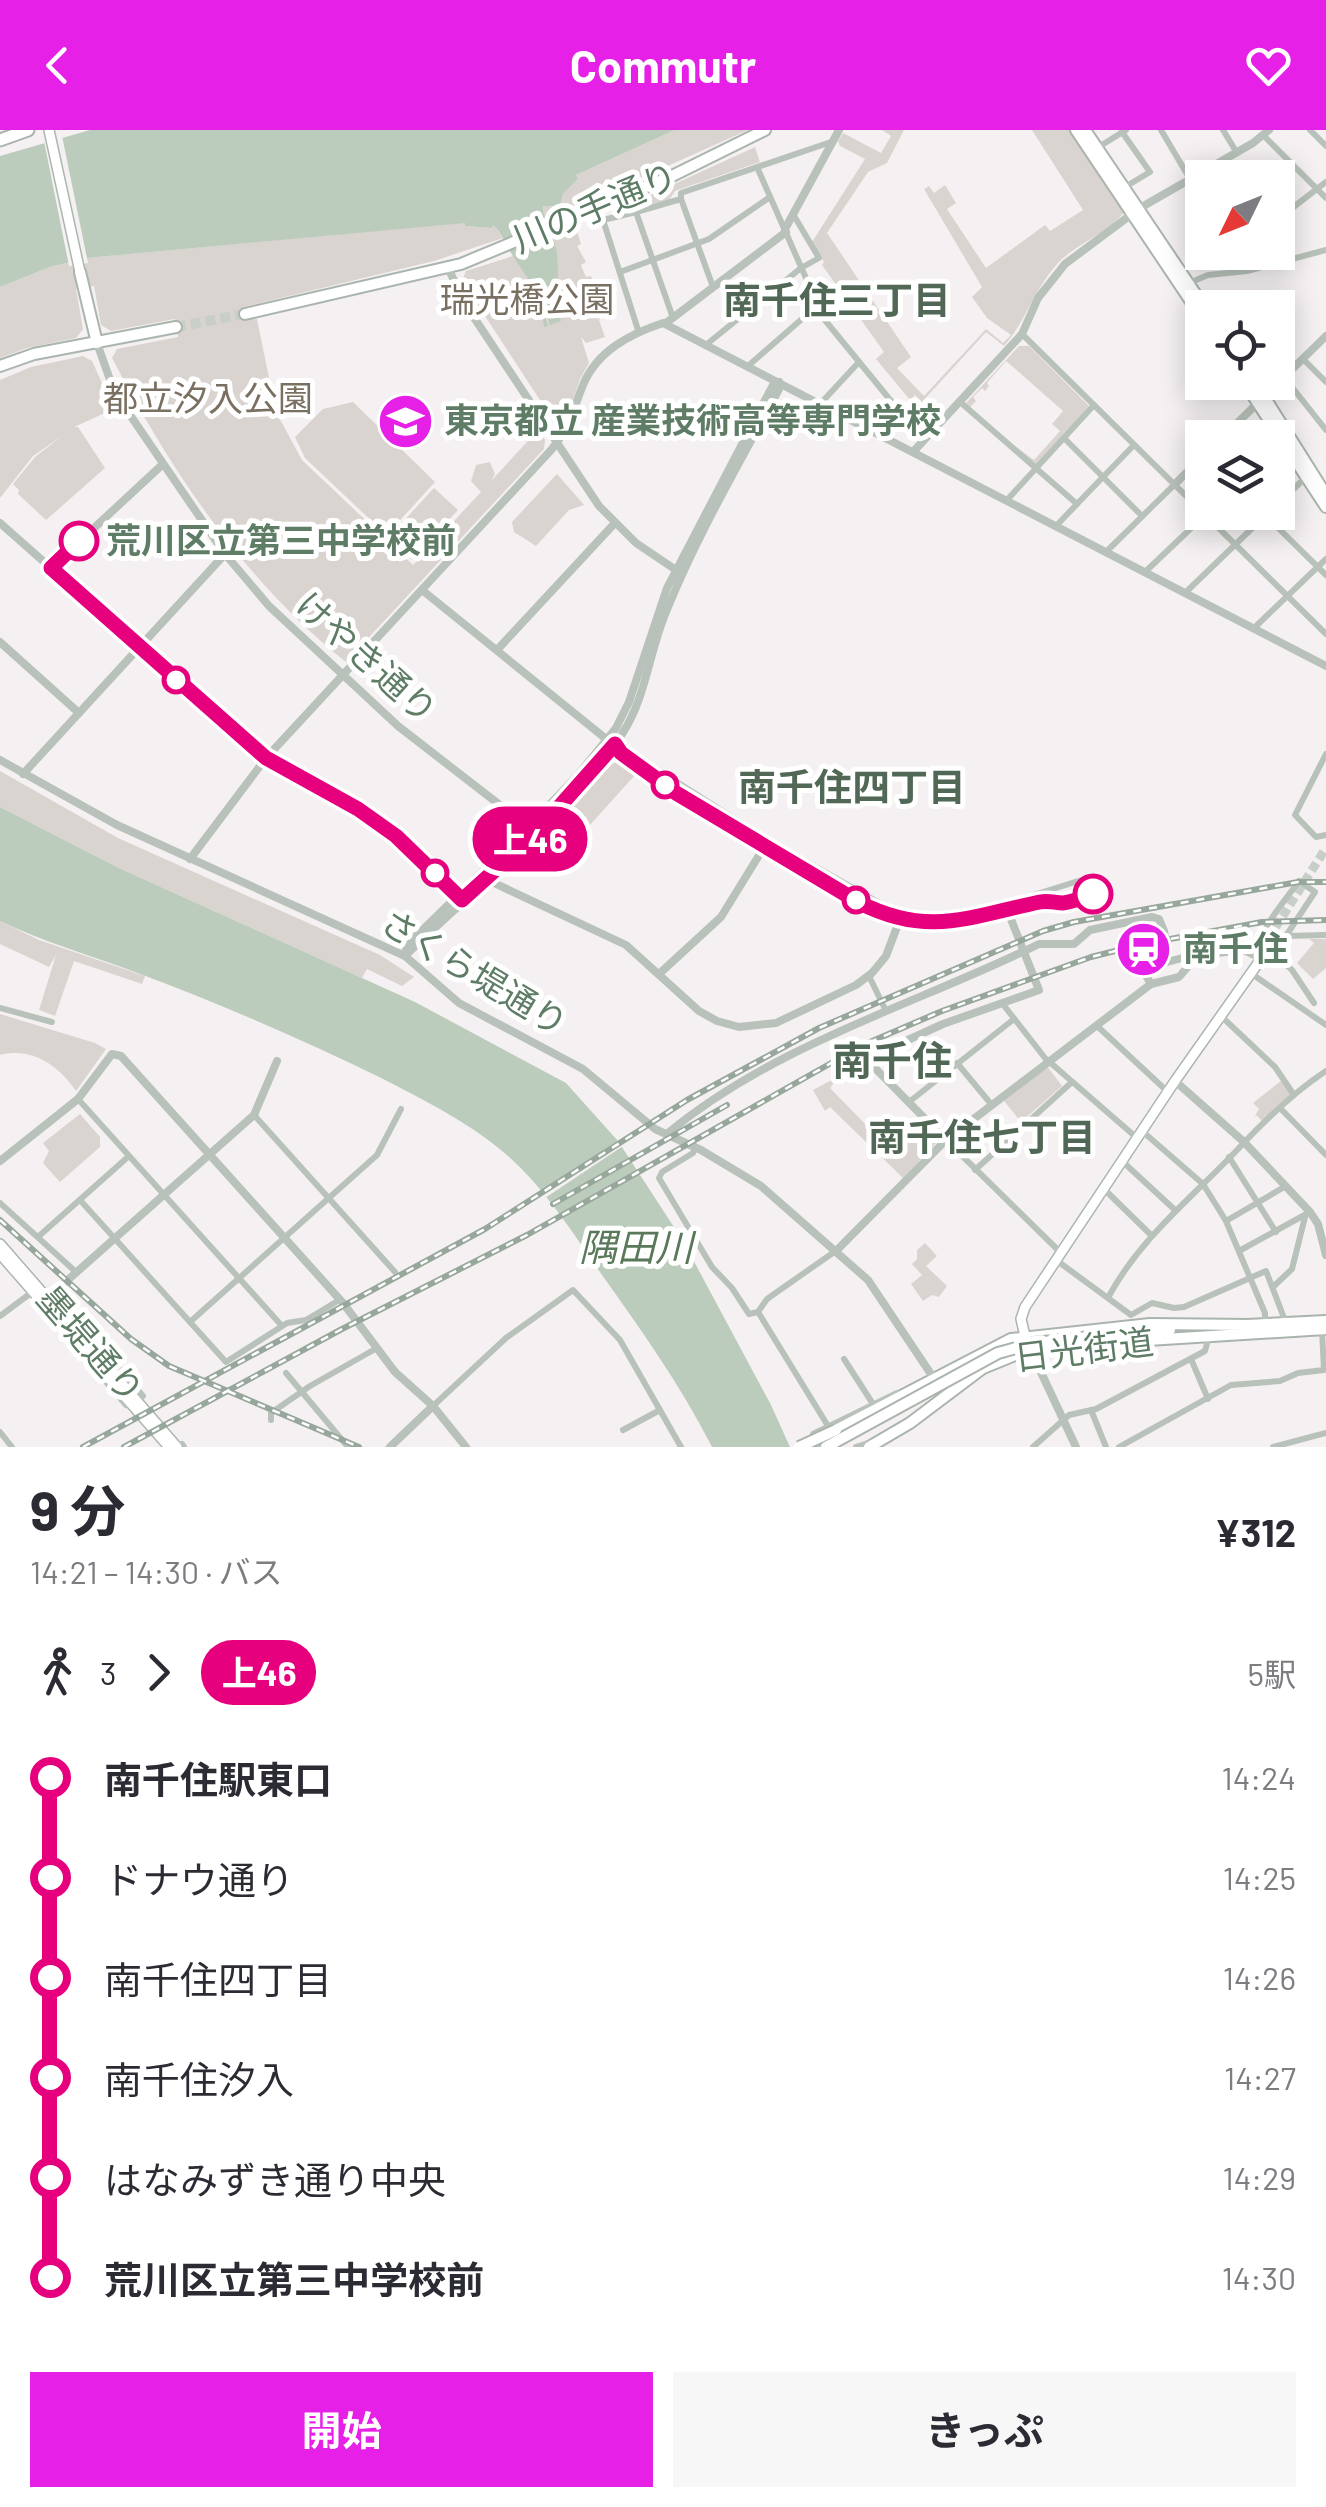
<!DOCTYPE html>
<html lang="ja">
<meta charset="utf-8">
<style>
:root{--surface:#fff;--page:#f7f7f7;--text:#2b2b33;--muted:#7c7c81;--accent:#e620e7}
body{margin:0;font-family:Barlow,"Noto Sans JP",sans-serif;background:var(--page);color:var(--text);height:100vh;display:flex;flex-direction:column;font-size:38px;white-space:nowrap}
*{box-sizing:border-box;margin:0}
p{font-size:32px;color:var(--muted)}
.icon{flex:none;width:55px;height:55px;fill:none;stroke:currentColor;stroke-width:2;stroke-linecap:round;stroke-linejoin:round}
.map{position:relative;height:1317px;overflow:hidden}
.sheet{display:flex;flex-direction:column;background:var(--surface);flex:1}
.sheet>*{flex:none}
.badge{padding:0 20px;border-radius:32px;font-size:35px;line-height:65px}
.needle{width:65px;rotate:227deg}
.controls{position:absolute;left:1185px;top:30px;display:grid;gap:20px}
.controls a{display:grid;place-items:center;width:110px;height:110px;border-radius:0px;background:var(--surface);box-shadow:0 5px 25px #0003;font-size:50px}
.map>.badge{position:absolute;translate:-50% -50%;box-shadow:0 0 0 5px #fff}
.legs{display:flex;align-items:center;gap:15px;height:110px;padding:0 30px;font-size:32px}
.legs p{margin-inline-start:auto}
.head{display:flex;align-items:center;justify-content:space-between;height:170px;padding:0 30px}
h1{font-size:55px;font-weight:700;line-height:75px}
.action{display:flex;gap:20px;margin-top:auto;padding:20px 30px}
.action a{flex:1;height:115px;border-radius:0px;background:var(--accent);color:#fff;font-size:40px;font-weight:700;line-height:115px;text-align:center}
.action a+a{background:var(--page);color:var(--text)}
ul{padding:0 30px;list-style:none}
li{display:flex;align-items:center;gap:35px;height:100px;font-size:38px}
li i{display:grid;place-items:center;width:15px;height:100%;margin:0 12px;background:currentColor}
li i::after{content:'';width:25px;height:25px;margin:-12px;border:8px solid;border-radius:50%;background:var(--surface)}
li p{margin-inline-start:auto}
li:first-child i{background:linear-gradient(#0000 50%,currentColor 0)}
li:last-child i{background:linear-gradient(currentColor 50%,#0000 0)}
header{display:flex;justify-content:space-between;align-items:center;height:130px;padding:0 30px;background:var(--accent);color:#fff;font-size:45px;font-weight:700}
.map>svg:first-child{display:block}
.green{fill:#dad4d0}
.water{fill:#bcccbc}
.pier{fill:#f5f1f2}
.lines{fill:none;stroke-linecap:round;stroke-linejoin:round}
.tertiary-tunnel{stroke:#c8cec8;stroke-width:8;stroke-dasharray:8 4;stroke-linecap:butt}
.secondary-tunnel{stroke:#c8cec8;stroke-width:9;stroke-dasharray:9 4.5;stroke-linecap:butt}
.primary-tunnel{stroke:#c8cec8;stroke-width:10;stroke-dasharray:10 5;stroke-linecap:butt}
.secondary-casing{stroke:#abb7ae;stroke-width:12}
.primary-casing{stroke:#aab5ad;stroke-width:14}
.trunk-casing{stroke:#aab4ac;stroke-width:14}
.motorway-casing{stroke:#aab4ac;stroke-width:15}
.minor{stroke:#b8c2ba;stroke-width:6}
.tertiary{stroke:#b8c2ba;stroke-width:8}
.secondary{stroke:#fff;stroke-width:9}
.primary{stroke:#fff;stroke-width:10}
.trunk{stroke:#fff;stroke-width:10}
.motorway{stroke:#fff;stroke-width:11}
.rail-casing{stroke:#98a79c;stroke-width:6}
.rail{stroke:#fff;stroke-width:2.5;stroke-dasharray:8;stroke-linecap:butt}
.trunk-bridge-casing{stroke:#aab4ac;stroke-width:14;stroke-linecap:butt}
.trunk-bridge{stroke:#fff;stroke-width:10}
.line-1-casing{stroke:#fff;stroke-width:22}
.line-1{stroke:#e6007e;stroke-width:15}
.stop-1-dot{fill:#fff;stroke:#e6007e;stroke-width:5}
.labels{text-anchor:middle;stroke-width:10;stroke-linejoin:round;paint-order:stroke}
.street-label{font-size:35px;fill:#5f7d66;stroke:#fff}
.park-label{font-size:35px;fill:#7a7062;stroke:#fff}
.poi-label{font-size:35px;font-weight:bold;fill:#5f7d66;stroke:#fff;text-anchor:start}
.stop-label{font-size:35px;font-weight:bold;fill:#5f7d66;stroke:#fff;text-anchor:start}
.neighbourhood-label{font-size:38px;font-weight:bold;fill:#526856;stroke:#fff}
.water-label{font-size:38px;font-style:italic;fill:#5a795b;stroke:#fff}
.quarter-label{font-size:40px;font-weight:bold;fill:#526856;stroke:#fff}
</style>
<header><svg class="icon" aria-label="back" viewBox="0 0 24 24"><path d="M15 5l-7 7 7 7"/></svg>Commutr<svg class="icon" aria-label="heart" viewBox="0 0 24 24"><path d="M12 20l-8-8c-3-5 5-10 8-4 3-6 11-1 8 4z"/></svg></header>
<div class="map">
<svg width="1326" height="1317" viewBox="0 0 1326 1317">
<rect width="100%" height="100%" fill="#f5f1f2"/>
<!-- green -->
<g class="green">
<polygon points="675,0 748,0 545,91 543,75 560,76 563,64 578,49 576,45"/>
<path d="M882,0H904L887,33L868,42L827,103L911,227L897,238L924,266L986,199L1003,213L1011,205L987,188L972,167L982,157L924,59L929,56L934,63L945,55L956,73L947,79L986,138L1045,95L1050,101L1083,80L1032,0H1069L1125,81C1110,101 1081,112 1062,129C1036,154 1027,190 1004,216L986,202L922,272L915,265L910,270L876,229L884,222L822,135L824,132L812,112L865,29L840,16L838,11L843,3L881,23L891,6Z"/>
<polygon points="755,17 760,32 675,61 669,70 611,83"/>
<path d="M466,92V96L492,98L493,94L503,108L434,131L244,177L247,190L257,189L276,282L302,330L413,435L481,362L471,351L476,335L490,332L495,344L491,351L538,300L545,310L544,319L346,532C245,452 171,341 112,228L117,219L178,207L175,189L111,201L101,195L94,156L76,159L83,199L76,208L27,218L0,228V157L50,137L87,128Z"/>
<polygon points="576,98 581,114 577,116 586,132 581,135 586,147 591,146 596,162 592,164 594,169 598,168 603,184 599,190 605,207 586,213 581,207 589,233 580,249 565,292 555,293 462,151 466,141 516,125"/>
<polygon points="1019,216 1029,216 1089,276 1036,335 996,302 1034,330 1060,301 1052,294 1063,281 1012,236 1006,231 987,253 989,256 985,261 982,258 973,267 976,271 970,277 966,273"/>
<polygon points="83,226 92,231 114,279 74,297 78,297 105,338 46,390 18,364 19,360 13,354 35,327 62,306 33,326 0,368 0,250 31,237"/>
<polygon points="353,272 435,352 393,398 379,398 305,328 295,307 323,279"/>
<polygon points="557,344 584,375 569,380 536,416 514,402 512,392"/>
<polygon points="434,358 458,380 412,430 388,408"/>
<polygon points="612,633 619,633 635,645 580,706 569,695 556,695"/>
<polygon points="0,641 118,708 380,825 414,847 402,856 367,839 362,848 119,738 0,677"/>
<polygon points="0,791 39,810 145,846 142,854 74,831 55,886 39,880 56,825 49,837 0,814"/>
<polygon points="1309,809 1326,809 1326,838 1313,849 1297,833 1314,813"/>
<path d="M0,884L95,913L106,919L76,961C58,935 32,917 0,925Z"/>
<polygon points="1047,936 1062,956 1021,992 1004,971"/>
<polygon points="839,946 830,958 875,1004 886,994 899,1006 915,990 939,1010 903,1048 830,977 825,981 813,960"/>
<polygon points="1282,950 1291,964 1262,991 1256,985 1254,987 1259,979 1253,973"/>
<polygon points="80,984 100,1007 100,1017 60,1052 43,1033 49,1021 43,1013"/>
<polygon points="925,1113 937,1126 926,1136 947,1156 939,1167 932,1165 923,1171 911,1154 922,1145 912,1134 917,1129 917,1120"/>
</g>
<!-- water -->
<g class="water">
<path d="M90,0H675L576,45L578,49L563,64L560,76H543C544,93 555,107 557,124C560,147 554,168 561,191L550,195L548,189L554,188L552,184L545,187L548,196L544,197C540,159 529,152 511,123C505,113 502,103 493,95L492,98L465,96V93L87,128L50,137L0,157V26Z"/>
<path d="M0,677L119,738L415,872L566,953L618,1011L683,1111L771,1275L790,1317H712C681,1256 642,1201 602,1145C573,1103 546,1060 508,1026C469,992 424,970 379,947C299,908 218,873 135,842C89,825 44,812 0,791Z"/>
</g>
<!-- pier -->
<g class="pier">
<polygon points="61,1 88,133 69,136 43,6"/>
<polygon points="622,1008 626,1014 542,1070 538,1064"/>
</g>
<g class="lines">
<!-- tertiary-tunnel -->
<polyline class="tertiary-tunnel" points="1164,801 1169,824"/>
<!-- secondary-tunnel -->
<polyline class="secondary-tunnel" points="1268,809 1326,718"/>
<!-- primary-tunnel -->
<polyline class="primary-tunnel" points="176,197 245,184"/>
<defs>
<g id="secondary">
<polyline points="49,0 80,142"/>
<polyline points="0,1114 177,1317"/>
<polyline points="0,1124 169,1317"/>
<polyline points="1026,1210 1021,1189 1025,1177 1175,951 1275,809"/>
</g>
<g id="primary">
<polyline points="1076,0 1202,188"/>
<polyline points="1085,0 1205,178"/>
<polyline points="80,142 97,213"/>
<polyline points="245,184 461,134 672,46 765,0"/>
<polyline points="0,236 34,224 176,197"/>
<polyline points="1244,252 1326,377"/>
<polyline points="1255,252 1326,365"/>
</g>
<g id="trunk">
<polyline points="1247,1195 1326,1191"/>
<polyline points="1119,1204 1170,1200"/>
<polyline points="836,1300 1011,1209 1150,1194 1252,1195"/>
<polyline points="869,1317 910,1293 983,1238 1020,1223 1148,1210 1326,1199"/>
</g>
<polyline id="motorway" points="0,10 28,0"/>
</defs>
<!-- secondary casing -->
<use href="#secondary" class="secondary-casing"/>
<!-- primary casing -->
<use href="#primary" class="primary-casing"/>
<!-- trunk casing -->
<use href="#trunk" class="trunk-casing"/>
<!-- motorway casing -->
<use href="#motorway" class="motorway-casing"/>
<!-- minor -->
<g class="minor">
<polyline points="1161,0 1190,49"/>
<polyline points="1223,0 1237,23"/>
<polyline points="1310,0 1326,16"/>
<polyline points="1122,2 1150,42 1125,57"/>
<polyline points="1263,5 1326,68"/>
<polyline points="1097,18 1126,0"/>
<polyline points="757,37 824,189 923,310"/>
<polyline points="681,69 713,157"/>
<polyline points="636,82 603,90 639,203"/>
<polyline points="1278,89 1326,52"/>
<polyline points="620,142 709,109 770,67"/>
<polyline points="1189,153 1208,145 1247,141 1326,120"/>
<polyline points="673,188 636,82 681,69 681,63 831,12"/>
<polyline points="1022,204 1326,504"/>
<polyline points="707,214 801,138 819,128 793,84"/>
<polyline points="1303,229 1326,252"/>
<polyline points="748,236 818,175"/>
<polyline points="1284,247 1326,300"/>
<polyline points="959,271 1077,374 1103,347 1142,386"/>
<polyline points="821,273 859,232"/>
<polyline points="1064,308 1103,347 1134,315"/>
<polyline points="1007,370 1094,275"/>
<polyline points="1278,374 1305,348"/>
<polyline points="1262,382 1326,445"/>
<polyline points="1056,396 1077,374"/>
<polyline points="1106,422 1174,355"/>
<polyline points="1145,442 1205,385"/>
<polyline points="1185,463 1269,382"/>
<polyline points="1254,498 1326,429"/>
<polyline points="1326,624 1295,685 1316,707 1326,705"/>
<path d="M1005,774L1091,747L1100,748L1103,754L1100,761C1070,774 1039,772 1007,781"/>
<polyline points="1287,806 1326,805"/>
<polyline points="1274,824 1292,840 1314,873"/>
<path d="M1257,826C1257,801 1285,771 1299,751L1315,762L1274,824L1265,831L1262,829"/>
<polyline points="1252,844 1326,895"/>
<polyline points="869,846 885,879"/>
<polyline points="1002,873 1045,928 1137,1008"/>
<polyline points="0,878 52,892"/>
<polyline points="1221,886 1275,937 1294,965"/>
<polyline points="1096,895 1168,962"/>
<polyline points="957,933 991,974"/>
<polyline points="78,969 282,1196"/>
<polyline points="909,972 1014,889"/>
<polyline points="1280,978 1326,1025"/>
<polyline points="254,985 395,1142"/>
<polyline points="1142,1001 1203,1054 1226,1091 1265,1183 1265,1194"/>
<polyline points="946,1010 1061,1123"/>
<polyline points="695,1017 693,1023 662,1042 659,1048 712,1137 732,1158 749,1184 758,1182 828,1296"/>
<polyline points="1229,1027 1276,1102"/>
<polyline points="1122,1031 1175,1080"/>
<polyline points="975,1040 1072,952"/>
<polyline points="1104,1059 1152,1106"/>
<polyline points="80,1070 226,1232 287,1193 306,1190 336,1172"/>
<polyline points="0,1073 77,1143"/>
<polyline points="1226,1091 1286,1056"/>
<polyline points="39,1106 129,1026"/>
<polyline points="1239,1121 1310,1082"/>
<polyline points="1056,1130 1131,1185 1152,1173 1174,1178 1184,1177 1266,1141 1286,1193"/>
<polyline points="1274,1156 1292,1139 1305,1087"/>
<path d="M1109,1166C1141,1107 1193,1067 1238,1019C1264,991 1294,962 1326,941"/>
<polyline points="758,1182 767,1169 837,1120"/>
<polyline points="0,1186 35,1160"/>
<polyline points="190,1192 377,1025 401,979"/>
<polyline points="71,1193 76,1191 82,1196 143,1266"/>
<polyline points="65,1204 126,1275"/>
<polyline points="844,1229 873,1274"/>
<polyline points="1191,1229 1208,1269"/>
<polyline points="286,1243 348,1317"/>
<polyline points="433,1276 506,1208 573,1160 620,1210 681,1317"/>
<polyline points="1091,1280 1106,1317"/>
<polyline points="271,1290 271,1283 310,1256 377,1218"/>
<polyline points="623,1300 660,1280"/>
<polyline points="0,1302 12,1317"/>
<polyline points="182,1314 184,1317"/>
<polyline points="822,1317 813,1312 813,1304 897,1263"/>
<polyline points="856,1317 873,1312"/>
<polyline points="1033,1317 1069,1285 1096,1279 1205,1221 1209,1206"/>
<polyline points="1119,1317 1231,1255 1280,1251 1298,1243 1324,1240 1322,1200"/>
<polyline points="1273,1317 1326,1303"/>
</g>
<!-- tertiary -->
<g class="tertiary">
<polyline points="785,99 839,0"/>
<polyline points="448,138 467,177 599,376 636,413 679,442"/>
<polyline points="666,193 786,102"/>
<polyline points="97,213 109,247 130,285 225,424 269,476 398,596 532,700"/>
<polyline points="1222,308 1326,206"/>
<polyline points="913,322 1022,204 1038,168 1065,134 1140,78 1253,13 1269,0"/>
<polyline points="1174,355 1202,327"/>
<polyline points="0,393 260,623 358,679 396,706 459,767"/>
<polyline points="51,438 163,334"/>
<polyline points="422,460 647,642 861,773 900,789 934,794 968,791 1007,781"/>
<polyline points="0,512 79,583"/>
<polyline points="497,520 614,394"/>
<polyline points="615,614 768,711 888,779 914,786 947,787 1005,774 1039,860 943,894 866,929 946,1010"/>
<polyline points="0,630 117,695 405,826 459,873 583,939 655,999 701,1020 761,1056 868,1150 945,1265"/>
<polyline points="23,644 225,424"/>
<path d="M190,729L266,628L552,319C569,298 573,280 583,255C597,221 630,204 663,193L1326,536"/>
<polyline points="489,747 494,753 626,815 699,881 717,891 739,897 776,893 856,855 872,843 886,826 900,789"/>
<polyline points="405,824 407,815 528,697 578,645 616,598 629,572 667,458 773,255 779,252"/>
<path d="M405,826C474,759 570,684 622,604C646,568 649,522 666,482C697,405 740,332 779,259V252"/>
<polyline points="659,844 721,787 766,714"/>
<polyline points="1151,854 1145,844 1148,837 1190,826 1244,820 1262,829"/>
<polyline points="1175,951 1244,1012 1310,1082 1318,1094 1326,1125"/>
<path d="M668,1003C777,913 915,875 1039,814H1074L1090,800L1152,787L1159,789L1164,801"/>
<polyline points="0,1031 78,969 112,924 121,926 343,1173 395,1242 433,1276 466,1317"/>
<polyline points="837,1120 946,1010 1151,854 1179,847 1197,826"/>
<polyline points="44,1171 254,985 277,931"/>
<polyline points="1031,1221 1076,1317"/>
<polyline points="390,1317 433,1276"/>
</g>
<!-- secondary -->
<use href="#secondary" class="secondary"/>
<!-- primary -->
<use href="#primary" class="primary"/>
<!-- trunk -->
<use href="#trunk" class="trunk"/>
<!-- motorway -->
<use href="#motorway" class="motorway"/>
<defs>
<g id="rail">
<polyline points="553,1074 727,975"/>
<polyline points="0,1090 131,1209 169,1236 359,1317"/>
<polyline points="83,1317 485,1099 687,970 819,898 1043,801 1074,792 1298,752 1326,752"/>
<polyline points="124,1317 342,1199 527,1105 863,915 942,881 1091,827 1143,814 1262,792 1326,790"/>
</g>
</defs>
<!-- rail casing -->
<use href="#rail" class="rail-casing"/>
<!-- rail -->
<use href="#rail" class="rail"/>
<defs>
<g id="trunk-bridge">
<polyline points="799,1317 836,1300"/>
<polyline points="826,1317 998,1223 1034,1213 1119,1204"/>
</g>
</defs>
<!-- trunk-bridge casing -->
<use href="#trunk-bridge" class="trunk-bridge-casing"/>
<!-- trunk-bridge -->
<use href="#trunk-bridge" class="trunk-bridge"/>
</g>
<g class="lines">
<defs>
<path id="line-1" d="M79,411L51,438L266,628L358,679L396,706L462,770L535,704L615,614L621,623L676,663L860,773C930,808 971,786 1040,772C1049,770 1055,773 1063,773C1073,772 1083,767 1093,764"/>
</defs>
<!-- line-1 casing -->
<use href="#line-1" class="line-1-casing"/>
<!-- line-1 -->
<use href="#line-1" class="line-1"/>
</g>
<!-- icons -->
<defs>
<symbol id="university-disc" viewBox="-11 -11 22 22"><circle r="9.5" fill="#e620e7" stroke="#fff"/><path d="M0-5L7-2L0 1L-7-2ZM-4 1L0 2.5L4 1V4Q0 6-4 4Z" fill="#fff"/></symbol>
<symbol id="station-disc" viewBox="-11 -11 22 22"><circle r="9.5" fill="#e620e7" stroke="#fff"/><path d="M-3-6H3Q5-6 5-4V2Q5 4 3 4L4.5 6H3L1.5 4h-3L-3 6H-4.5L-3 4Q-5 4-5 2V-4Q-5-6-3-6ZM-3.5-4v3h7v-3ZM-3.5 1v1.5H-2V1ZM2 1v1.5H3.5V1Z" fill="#fff"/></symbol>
</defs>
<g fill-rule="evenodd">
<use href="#university-disc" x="374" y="260" width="63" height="63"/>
<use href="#station-disc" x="1112" y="788" width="63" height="63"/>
</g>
<!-- markers -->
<g class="stop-1-dot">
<circle cx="79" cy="411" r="18"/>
<circle cx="176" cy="550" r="12"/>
<circle cx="665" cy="655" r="12"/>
<circle cx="435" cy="743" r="12"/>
<circle cx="1093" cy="764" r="18"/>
<circle cx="856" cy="770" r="12"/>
</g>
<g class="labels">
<!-- street labels -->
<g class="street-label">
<text transform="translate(595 78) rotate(-23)" y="12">川の手通り</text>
<text transform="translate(366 528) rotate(42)" y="12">けやき通り</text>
<text transform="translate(474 843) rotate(31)" y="12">さくら堤通り</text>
<text transform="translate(90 1215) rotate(49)" y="12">墨堤通り</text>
<text transform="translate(1084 1220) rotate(-7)" y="12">日光街道</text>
</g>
<!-- park labels -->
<g class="park-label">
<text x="527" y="182">瑞光橋公園</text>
<text x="208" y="281">都立汐入公園</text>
</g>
<!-- poi labels -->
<g class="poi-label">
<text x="444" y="303">東京都立 産業技術高等専門学校</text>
<text x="1183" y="831">南千住</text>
</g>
<!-- stop labels -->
<g class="stop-label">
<text x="106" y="423">荒川区立第三中学校前</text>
</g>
<!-- neighbourhood labels -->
<g class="neighbourhood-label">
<text x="837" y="184">南千住三丁目</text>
<text x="852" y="671">南千住四丁目</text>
<text x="982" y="1021">南千住七丁目</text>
</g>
<!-- water labels -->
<g class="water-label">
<text x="636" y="1131">隅田川</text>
</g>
<!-- quarter labels -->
<g class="quarter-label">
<text x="892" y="945">南千住</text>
</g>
</g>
</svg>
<div class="controls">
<a><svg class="needle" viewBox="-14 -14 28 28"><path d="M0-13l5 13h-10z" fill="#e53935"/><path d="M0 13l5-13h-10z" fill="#7c7c81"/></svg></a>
<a><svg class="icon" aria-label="locate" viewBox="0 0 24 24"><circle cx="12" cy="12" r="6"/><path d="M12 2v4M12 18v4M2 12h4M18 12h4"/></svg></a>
<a><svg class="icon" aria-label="layers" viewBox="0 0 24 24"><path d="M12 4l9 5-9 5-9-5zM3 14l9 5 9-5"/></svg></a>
</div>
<b class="badge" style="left:530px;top:709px;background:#e6007e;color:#fff">上46</b>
</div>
<section class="sheet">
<div class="head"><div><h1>9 分</h1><p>14:21 – 14:30 · バス</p></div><b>¥312</b></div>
<div class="legs"><svg class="icon" aria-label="walk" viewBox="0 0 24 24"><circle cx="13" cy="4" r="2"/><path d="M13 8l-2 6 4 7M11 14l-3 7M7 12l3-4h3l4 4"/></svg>3<svg class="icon" aria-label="forward" viewBox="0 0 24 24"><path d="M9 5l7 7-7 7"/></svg><b class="badge" style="background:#e6007e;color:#fff">上46</b><p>5駅</p></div>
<ul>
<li><i style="color:#e6007e"></i><b>南千住駅東口</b><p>14:24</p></li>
<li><i style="color:#e6007e"></i><span>ドナウ通り</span><p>14:25</p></li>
<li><i style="color:#e6007e"></i><span>南千住四丁目</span><p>14:26</p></li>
<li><i style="color:#e6007e"></i><span>南千住汐入</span><p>14:27</p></li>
<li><i style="color:#e6007e"></i><span>はなみずき通り中央</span><p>14:29</p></li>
<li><i style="color:#e6007e"></i><b>荒川区立第三中学校前</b><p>14:30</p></li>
</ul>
<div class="action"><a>開始</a><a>きっぷ</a></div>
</section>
